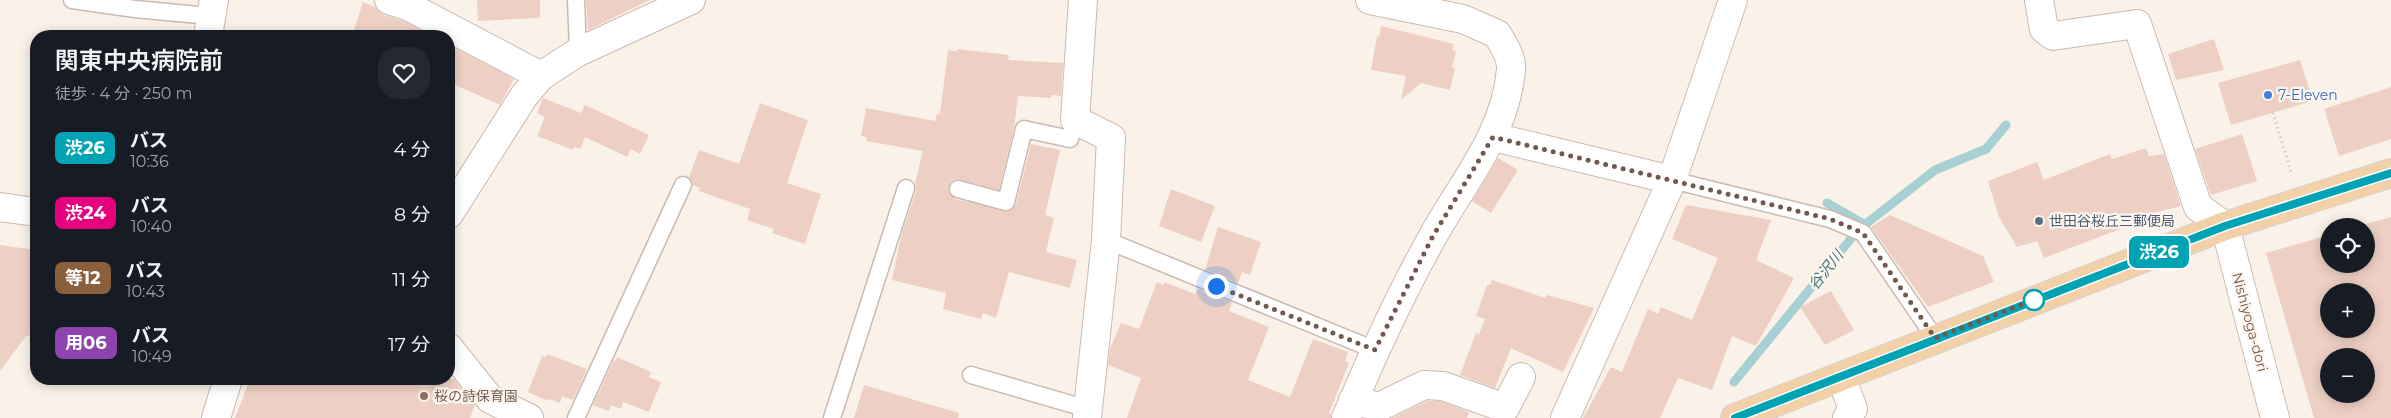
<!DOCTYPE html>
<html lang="ja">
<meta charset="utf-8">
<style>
:root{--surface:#171b24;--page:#242831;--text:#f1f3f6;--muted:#9ea1a6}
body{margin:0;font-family:Montserrat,"Noto Sans JP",sans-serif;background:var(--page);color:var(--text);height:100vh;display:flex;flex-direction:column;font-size:19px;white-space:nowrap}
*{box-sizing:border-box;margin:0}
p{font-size:16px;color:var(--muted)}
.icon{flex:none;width:28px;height:28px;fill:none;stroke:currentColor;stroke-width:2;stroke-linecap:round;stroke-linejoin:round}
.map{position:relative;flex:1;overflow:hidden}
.details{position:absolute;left:30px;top:30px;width:425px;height:355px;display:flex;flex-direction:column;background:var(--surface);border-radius:20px;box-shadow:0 2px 12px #0003}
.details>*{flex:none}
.badge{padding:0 10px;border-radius:8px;font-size:18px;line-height:32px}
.fabs{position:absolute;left:2320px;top:218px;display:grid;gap:10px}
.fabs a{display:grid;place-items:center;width:55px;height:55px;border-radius:50%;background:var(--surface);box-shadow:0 2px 12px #0003;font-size:25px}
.you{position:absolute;width:25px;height:25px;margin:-12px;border:4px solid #fff;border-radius:50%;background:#1a73e8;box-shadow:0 0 0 8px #1a73e833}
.map>.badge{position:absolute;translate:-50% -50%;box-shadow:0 0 0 2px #fff}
.round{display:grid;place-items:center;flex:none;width:52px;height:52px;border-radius:20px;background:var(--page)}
.overview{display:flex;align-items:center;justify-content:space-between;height:85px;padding:0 25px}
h1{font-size:24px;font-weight:600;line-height:38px}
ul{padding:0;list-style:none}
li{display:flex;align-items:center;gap:15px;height:65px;padding:0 25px}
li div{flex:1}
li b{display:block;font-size:19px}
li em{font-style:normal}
li .badge{min-width:55px;font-weight:700;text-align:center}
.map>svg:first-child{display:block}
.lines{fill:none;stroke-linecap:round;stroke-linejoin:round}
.stream{stroke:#a6d0d3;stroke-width:9}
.building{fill:#edd0c3;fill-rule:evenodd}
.lane-casing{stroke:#cbb9b0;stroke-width:19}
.street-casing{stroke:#cbb9b0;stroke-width:30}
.secondary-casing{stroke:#cfbbb0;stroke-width:30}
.primary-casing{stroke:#d8d0ce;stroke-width:30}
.path{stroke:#d2b3a6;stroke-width:3;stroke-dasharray:1 4;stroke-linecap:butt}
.lane{stroke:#fff;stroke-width:16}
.street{stroke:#fff;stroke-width:28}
.secondary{stroke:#fff;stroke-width:28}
.primary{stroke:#f2d0a8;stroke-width:28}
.line-casing{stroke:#fff;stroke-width:11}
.line{stroke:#00a3b4;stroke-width:8}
.walk{stroke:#72584f;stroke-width:5;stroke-dasharray:0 9}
.shop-dot{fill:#3f7fe0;stroke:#fdf6ef;stroke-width:2}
.service-dot{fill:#5c6f8a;stroke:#fdf6ef;stroke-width:2}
.stop-dot{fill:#fff;stroke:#00a3b4;stroke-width:2.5}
.education-dot{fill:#8d6e63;stroke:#fdf6ef;stroke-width:2}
.labels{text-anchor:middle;stroke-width:4.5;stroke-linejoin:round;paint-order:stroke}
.shop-label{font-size:14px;fill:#366cbe;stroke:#fdf6ef;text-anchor:start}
.service-label{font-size:14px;fill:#4e5e75;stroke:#fdf6ef;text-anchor:start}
.street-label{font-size:14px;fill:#72584f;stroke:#fdf6ef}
.education-label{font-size:14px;fill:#785e54;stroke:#fdf6ef;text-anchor:start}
.water-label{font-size:15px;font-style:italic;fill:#47787c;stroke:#fdf6ef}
</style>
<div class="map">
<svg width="2391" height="418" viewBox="0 0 2391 418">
<rect width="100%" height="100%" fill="#faf2e9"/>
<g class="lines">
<!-- stream -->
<g class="stream">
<polyline points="1827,203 1865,225"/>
<polyline points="1734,382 1858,230 1935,170 1986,149 2006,125"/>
</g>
</g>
<!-- building -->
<g class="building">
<polygon points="477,0 540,0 540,18 478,21"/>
<polygon points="586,0 650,0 588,30"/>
<polygon points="363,2 375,7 384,15 404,21 432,36 352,36"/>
<polygon points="1381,26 1454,44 1452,50 1456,51 1452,67 1455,68 1450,90 1421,83 1401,100 1406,76 1371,70 1377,36 1379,37"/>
<polygon points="2214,39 2224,70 2176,80 2168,54"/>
<polygon points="449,45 514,79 500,105 449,82"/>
<polygon points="958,49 1009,55 1008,60 1063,63 1061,96 1051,95 1051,98 1018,96 1014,128 999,190 956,179 951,182 948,191 955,199 1009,211 1016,204 1031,144 1060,150 1045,215 1054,218 1046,252 1077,260 1070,288 1009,272 996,318 983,313 981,319 943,309 946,293 892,280 901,236 916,191 915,183 923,151 866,141 867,137 861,136 866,108 935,121 937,114 940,114 948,50 957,51"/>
<polygon points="2300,60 2313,101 2231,125 2218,83"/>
<polygon points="2391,87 2391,139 2339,156 2324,109"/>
<polygon points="543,98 581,113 585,105 649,135 640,154 631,149 627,157 585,137 580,149 575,147 573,150 537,136 545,117 537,113"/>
<polygon points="760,103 808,120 787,183 821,194 805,244 772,233 774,229 747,220 750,209 699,191 700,188 693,185 689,177 699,150 739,164"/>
<polygon points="2242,134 2257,181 2211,195 2195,149"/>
<polygon points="2146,148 2149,156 2164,154 2181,206 2134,218 2136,223 2044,258 2037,241 2017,247 1999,217 1988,181 2037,162 2044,180 2110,154 2112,159"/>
<polygon points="1498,158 1518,170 1491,213 1472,201"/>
<polygon points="1171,189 1215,206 1201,242 1159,226"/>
<polygon points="1686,205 1771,220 1756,260 1794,278 1756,346 1732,336 1712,390 1678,378 1660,418 1583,418 1611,367 1622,372 1648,309 1658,314 1661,307 1692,320 1718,258 1672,239"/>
<polygon points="1890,215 1983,256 1994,282 1928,307 1871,227"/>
<path d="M2391,217V418H2314L2266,253L2329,235V264H2366V226H2359ZM2329,291H2366V329H2329ZM2329,356H2366V394H2329Z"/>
<polygon points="1218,227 1261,242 1250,275 1242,272 1238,283 1205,270"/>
<polygon points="0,245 36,250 36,335 26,336 0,371"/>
<polygon points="1492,280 1545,298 1547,295 1594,308 1563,372 1511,348 1495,388 1460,375 1476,333 1479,334 1485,319 1476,316 1487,285 1490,285"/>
<polygon points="1157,282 1163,285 1164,282 1195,294 1198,289 1232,302 1229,311 1269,327 1248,380 1290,397 1313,339 1348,352 1345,361 1349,363 1329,413 1331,414 1331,418 1127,418 1141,378 1108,365 1110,349 1121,323 1139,329"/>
<polygon points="1831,291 1854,330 1825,345 1800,307"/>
<polygon points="547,354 587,369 574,398 572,400 562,396 560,403 549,399 548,401 528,392 542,356 546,357"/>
<polygon points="617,357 651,372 649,377 661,382 649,412 623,402 621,409 611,405 609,411 593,405 614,360 616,361"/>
<polygon points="250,379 454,379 475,405 470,418 235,418"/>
<polygon points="864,385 959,413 958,418 854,418"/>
<polygon points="1427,401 1440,401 1469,412 1467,418 1392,418"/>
</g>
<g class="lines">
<defs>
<g id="lane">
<polyline points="72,0 135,9 210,16"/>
<polyline points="576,0 578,52"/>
<polyline points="1672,180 1830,219 1863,233 1935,338"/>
<polyline points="958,189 1006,202 1024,129 1070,139 1075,120"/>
<polyline points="1106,240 1375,350"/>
<polyline points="971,375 1088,409"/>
<polyline points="576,418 683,185"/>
<polyline points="832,418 906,188"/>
</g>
<g id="street">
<polyline points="389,0 410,7 541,76"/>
<polyline points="1083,0 1075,120 1111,138 1106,240 1087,418"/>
<polyline points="2039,0 2044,29 2053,36 2137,24 2198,207 2225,226"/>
<polyline points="208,36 214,0"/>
<polyline points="1493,137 1672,180"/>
<polyline points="0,207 36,212"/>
<polyline points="449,214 524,96 541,76 578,52 691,0"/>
<polyline points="449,348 490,399 529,418"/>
<polyline points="1841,377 1853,409 1847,418"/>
<polyline points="1353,400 1379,407 1424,385 1443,386 1505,408 1521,377"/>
<polyline points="216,418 228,379"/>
<path d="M1346,418C1372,356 1400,295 1433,236C1463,182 1506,133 1511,69C1512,57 1503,44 1497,34L1463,19L1370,0"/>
</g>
<g id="secondary">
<polyline points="2225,226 2275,418"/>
<polyline points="1565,418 1672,180 1733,0"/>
</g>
<polyline id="primary" points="1735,418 2225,226 2391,173"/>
</defs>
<!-- lane casing -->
<use href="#lane" class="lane-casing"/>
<!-- street casing -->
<use href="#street" class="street-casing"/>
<!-- secondary casing -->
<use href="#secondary" class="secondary-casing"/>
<!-- primary casing -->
<use href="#primary" class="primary-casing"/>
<!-- path -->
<polyline class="path" points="2273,113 2292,175"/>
<!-- lane -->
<use href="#lane" class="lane"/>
<!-- street -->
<use href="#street" class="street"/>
<!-- secondary -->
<use href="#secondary" class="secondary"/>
<!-- primary -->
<use href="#primary" class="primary"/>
</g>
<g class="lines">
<defs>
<polyline id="line" points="1735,418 2225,226 2391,173"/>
</defs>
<!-- line casing -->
<use href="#line" class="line-casing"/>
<!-- line -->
<use href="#line" class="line"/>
<!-- walk -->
<polyline class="walk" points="1216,286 1375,350 1433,236 1493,137 1830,219 1863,233 1935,338 2034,300"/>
</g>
<!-- markers -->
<circle class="shop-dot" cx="2268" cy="95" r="5"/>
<circle class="service-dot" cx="2039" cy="221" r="5"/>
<circle class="stop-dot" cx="2034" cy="300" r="10"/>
<circle class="education-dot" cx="424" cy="396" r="5"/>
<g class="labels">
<!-- shop labels -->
<g class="shop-label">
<text x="2278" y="100">7-Eleven</text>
</g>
<!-- service labels -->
<g class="service-label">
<text x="2049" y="226">世田谷桜丘三郵便局</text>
</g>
<!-- street labels -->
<g class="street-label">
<text transform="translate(2250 322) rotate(75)" y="5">Nishiyoga-dori</text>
</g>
<!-- education labels -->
<g class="education-label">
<text x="434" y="401">桜の詩保育園</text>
</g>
<!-- water labels -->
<g class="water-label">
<text transform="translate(1826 270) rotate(-51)" y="5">谷沢川</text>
</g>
</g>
</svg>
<div class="fabs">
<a><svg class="icon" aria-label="locate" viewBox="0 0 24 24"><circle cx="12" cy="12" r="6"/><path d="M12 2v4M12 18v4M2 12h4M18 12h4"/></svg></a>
<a>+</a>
<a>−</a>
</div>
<div class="you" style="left:1216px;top:286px"></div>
<b class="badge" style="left:2159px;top:252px;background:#00a3b4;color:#fff">渋26</b>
<section class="details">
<div class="overview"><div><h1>関東中央病院前</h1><p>徒歩 · 4 分 · 250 m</p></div><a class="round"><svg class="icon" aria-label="heart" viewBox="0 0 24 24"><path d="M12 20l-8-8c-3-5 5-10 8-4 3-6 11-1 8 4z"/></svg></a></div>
<ul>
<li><span class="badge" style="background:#00a3b4;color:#fff">渋26</span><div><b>バス</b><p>10:36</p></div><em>4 分</em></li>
<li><span class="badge" style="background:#e6007e;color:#fff">渋24</span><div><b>バス</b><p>10:40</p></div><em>8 分</em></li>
<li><span class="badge" style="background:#8b5e3c;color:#fff">等12</span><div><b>バス</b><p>10:43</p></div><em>11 分</em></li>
<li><span class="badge" style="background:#8e44ad;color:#fff">用06</span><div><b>バス</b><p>10:49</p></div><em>17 分</em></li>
</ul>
</section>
</div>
